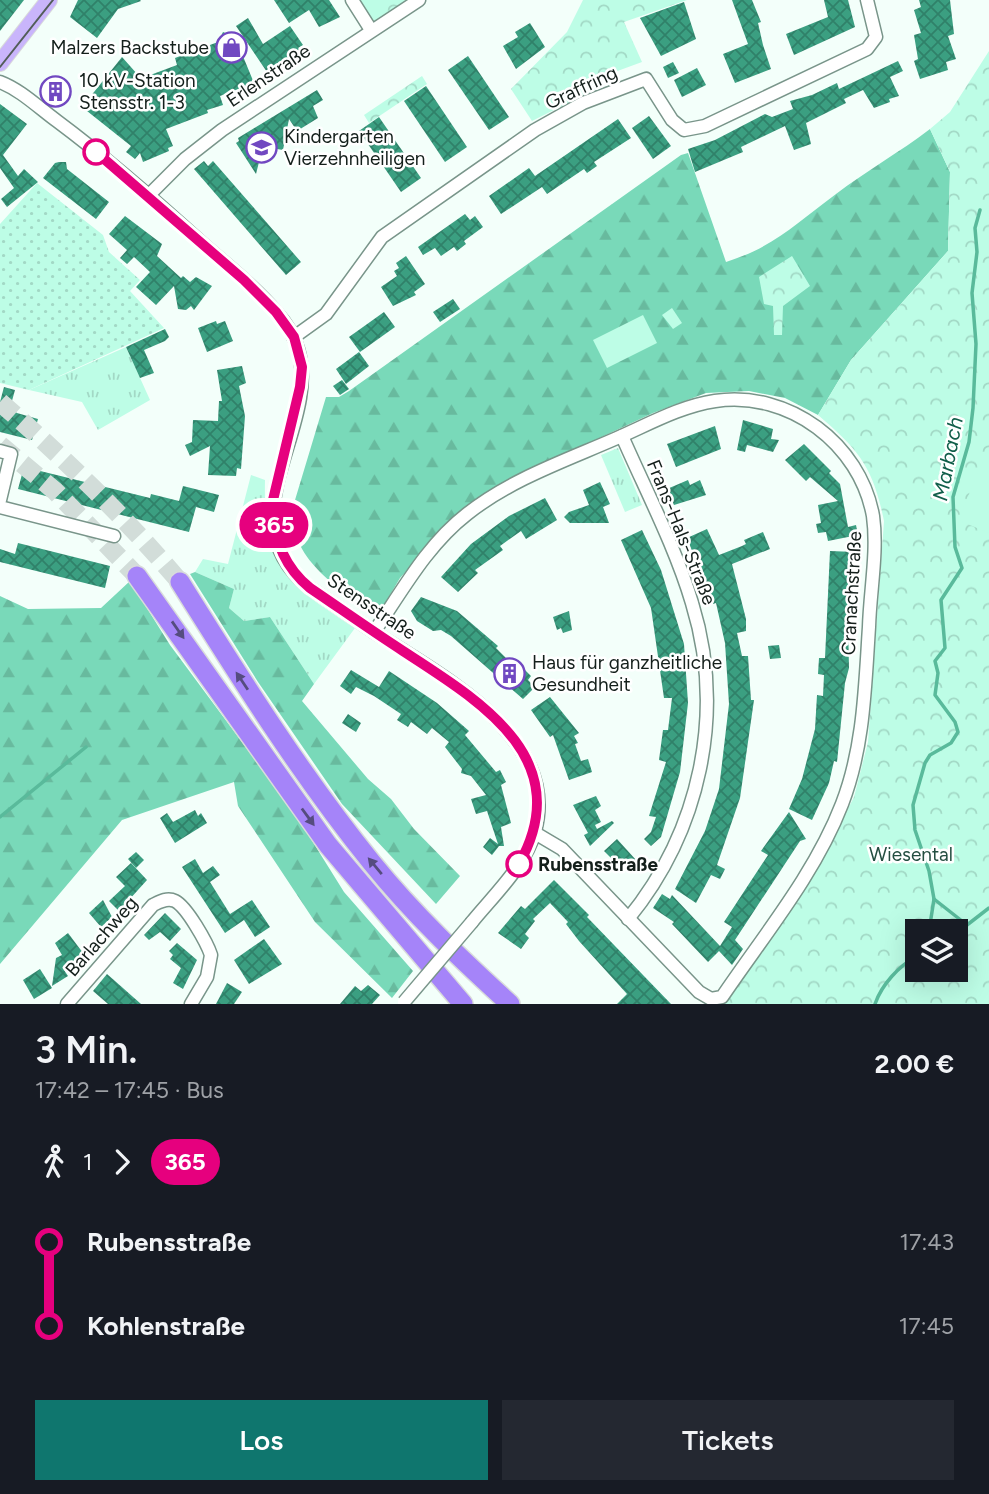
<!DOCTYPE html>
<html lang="de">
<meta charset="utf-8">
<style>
:root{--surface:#171b24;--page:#242831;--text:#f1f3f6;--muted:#9ea1a6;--accent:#0f766e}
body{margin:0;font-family:Figtree,sans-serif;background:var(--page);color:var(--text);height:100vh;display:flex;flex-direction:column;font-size:26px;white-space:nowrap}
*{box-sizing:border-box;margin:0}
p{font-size:23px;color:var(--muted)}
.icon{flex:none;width:38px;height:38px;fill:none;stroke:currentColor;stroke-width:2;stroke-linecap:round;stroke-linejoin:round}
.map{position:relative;height:1004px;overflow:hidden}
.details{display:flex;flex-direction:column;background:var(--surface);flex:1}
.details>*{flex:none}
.badge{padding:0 14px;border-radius:23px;font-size:24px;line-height:46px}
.buttons{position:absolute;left:905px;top:919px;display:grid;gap:14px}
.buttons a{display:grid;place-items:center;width:63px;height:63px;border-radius:0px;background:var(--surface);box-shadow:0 7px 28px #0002;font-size:35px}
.map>.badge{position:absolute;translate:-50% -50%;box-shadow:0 0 0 4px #fff}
.legs{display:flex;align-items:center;gap:10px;height:77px;padding:0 35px;font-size:23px}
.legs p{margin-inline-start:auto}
.headline{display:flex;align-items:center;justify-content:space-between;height:119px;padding:0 35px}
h1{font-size:38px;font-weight:600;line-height:52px}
.action{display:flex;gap:14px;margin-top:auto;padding:14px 35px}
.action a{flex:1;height:80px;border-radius:0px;background:var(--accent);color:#fff;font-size:28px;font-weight:600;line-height:80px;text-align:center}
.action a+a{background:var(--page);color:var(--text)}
ul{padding:0 35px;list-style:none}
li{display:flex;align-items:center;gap:24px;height:84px;font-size:26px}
li i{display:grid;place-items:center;width:10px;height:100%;margin:0 9px;background:currentColor}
li i::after{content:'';width:18px;height:18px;margin:-9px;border:5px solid;border-radius:50%;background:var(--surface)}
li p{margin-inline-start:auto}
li:first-child i{background:linear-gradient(#0000 50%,currentColor 0)}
li:last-child i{background:linear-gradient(currentColor 50%,#0000 0)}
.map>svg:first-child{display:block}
.grass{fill:url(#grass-tufts)}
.forest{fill:url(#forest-firs)}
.park{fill:url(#park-crowns);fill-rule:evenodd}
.garden{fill:url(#garden-dots)}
.pitch{fill:#bdfde6}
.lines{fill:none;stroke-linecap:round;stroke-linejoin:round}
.stream{stroke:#59ba9b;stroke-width:3.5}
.building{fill:url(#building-cross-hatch)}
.highway-tunnel{stroke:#d2ddd9;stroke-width:19;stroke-dasharray:19 10;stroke-linecap:butt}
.minor-casing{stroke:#79958a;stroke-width:15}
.major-casing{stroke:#d9dbdb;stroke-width:18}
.highway-casing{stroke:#d9dbdb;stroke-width:22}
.minor{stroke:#fff;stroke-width:12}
.major{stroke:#c9b5fb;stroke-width:16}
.highway{stroke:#a584f9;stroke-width:19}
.tram{stroke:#525d59;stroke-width:2}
.minor-bridge-casing{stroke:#79958a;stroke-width:15;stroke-linecap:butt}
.minor-bridge{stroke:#fff;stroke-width:12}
.oneway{fill:#554c7f}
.line-1-casing{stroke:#fff;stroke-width:16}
.line-1{stroke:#e6007e;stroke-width:10}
.stop-1-dot{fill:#fff;stroke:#e6007e;stroke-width:3.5}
.labels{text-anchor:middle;stroke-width:5;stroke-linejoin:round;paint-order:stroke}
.poi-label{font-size:19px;fill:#141f1b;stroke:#fff;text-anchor:start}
.street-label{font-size:19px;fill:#141f1b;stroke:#fff}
.park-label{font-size:19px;fill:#244e41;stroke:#fff}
.stop-label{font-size:19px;font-weight:bold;fill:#141f1b;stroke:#fff;text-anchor:start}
.water-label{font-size:21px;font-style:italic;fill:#115f4a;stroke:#fff}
</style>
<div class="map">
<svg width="989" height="1004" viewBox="0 0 989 1004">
<defs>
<pattern id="grass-tufts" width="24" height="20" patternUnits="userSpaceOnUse" patternTransform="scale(1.75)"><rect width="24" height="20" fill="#bdfde6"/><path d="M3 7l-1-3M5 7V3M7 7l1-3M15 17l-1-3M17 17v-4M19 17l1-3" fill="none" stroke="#a2d8c5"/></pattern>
<pattern id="forest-firs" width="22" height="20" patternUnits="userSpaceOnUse" patternTransform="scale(1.75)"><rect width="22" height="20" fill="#79d9b9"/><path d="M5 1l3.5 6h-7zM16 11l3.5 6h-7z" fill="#68ba9e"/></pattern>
<pattern id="park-crowns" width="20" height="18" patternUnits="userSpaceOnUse" patternTransform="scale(1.75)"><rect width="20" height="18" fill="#bdfde6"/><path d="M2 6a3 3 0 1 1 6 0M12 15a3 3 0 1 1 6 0" fill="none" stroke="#a2d8c5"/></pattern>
<pattern id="garden-dots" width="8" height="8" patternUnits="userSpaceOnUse" patternTransform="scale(1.75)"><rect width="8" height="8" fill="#bdfde6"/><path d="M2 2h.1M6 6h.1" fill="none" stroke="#a2d8c5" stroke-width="1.8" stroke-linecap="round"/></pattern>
<pattern id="building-cross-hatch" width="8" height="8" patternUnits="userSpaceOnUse" patternTransform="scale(1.75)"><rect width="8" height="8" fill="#3b9f81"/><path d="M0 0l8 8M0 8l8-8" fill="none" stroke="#308169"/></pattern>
</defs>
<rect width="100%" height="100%" fill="#f3fffa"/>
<!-- grass -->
<g class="grass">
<polygon points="126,347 150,400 98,430 82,402 29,390"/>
<polygon points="618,448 642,505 625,512 601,455"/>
<path d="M251,475L265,480C263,569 285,582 355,628L314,684L270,617L244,621L229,608L234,589L195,572L203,559L228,564Z"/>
</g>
<!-- forest -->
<g class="forest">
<path d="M930,129L950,172L948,251L851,360L818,415L785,398L749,391L706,393L653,413L544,464L464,508L400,578L377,617C341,589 291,562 292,510L326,397H339L349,391L681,155L688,153L726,262C776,246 795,224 836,194C866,171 900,152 930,129Z"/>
<polygon points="195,572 234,589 229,608 244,621 270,617 314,684 302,701 368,779 391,799 414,829 460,876 436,904 342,804 258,682 190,574"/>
<polygon points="130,581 170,645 296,815 344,892 413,971 392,998 315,922 238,806 234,782 122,820 0,964 0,596 28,609 101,608"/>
</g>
<!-- park -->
<g class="park">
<polygon points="360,0 408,0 374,22"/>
<polygon points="583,0 687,0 624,22 642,62 593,80 596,89 532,121 511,89 567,32"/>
<path d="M989,51V1004H724L828,847L854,797L868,742L884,521C873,467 859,450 818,415L851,360L948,251L950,172L930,129L950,112ZM917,931H956V970H917Z"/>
<polygon points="422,76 427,84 369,123 364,115"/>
<polygon points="792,256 810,286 783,306 782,335 774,335 773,306 764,304 759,277"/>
</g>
<!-- garden -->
<polygon class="garden" points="37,183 103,235 109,252 140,280 130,291 164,328 29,390 0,383 0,224"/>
<!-- pitch -->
<g class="pitch">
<polygon points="672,308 682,323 673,329 662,315"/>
<polygon points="643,315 657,343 607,368 593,340"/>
<polygon points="989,447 989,533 958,520"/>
</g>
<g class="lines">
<!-- stream -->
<g class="stream">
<polyline points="0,817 86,747"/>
<polyline points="934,899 967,925 989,908"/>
<polyline points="929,931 934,899 929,871 915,830 913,805 925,763 930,755 951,743 958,732 955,722 935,695 938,673 935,661 945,648 941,600 962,568 955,547 953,497 969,442 973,408 976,344 972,293 977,252 975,228 980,210"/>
<path d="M875,1004C882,984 899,966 917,956"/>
</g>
</g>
<!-- building -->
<g class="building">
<polygon points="0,0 24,0 0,31"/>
<polygon points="78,0 140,0 141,1 118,9 97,38 70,17"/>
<polygon points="274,0 329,0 340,17 319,27 309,10 289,23"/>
<polygon points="732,0 752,0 761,22 758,23 763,45 771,69 735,83 723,54 748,44"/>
<polygon points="824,0 848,0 855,27 794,55 786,34 828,17"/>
<polygon points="919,0 950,0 954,34 948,36 956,59 946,62 948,70 920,79 914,61 918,59 914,35 921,33 914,10 921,7"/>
<polygon points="684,2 696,39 661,56 640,18"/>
<polygon points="248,18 263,44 290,26 303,45 298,48 302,53 269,75 236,26"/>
<polygon points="530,23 545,47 516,69 503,46 518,37 515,32"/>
<polygon points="223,32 235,37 254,83 220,96 223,105 207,110 208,113 166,129 173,146 168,148 169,151 143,162 140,153 135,159 126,152 131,146 82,107 122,57 138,75 143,73 145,77 177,65 175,58 218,42"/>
<polygon points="468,56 509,117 489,130 448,70"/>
<polygon points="898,61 903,71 890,77 899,96 889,99 890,102 874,108 863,90 844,99 846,103 806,123 811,144 794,150 785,126 741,147 743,152 695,172 688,149 715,140 765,114 772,117 793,109 790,101 812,95 837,83 839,89"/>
<polygon points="673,62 679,73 668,78 663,67"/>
<polygon points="697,68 706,85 682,97 674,80"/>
<polygon points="426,86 467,147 445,162 404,101"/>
<polygon points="317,90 323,100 313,106 318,118 297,131 289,119 283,150 277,149 259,162 256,174 236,143 239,141 238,138"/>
<polygon points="0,104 27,124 3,155 18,176 24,169 38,182 7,207 1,199 14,188 0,168"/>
<polygon points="649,116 671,146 653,159 632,128"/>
<polygon points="379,117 421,178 401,192 359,131"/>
<polygon points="618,119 631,138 594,162 597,166 587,173 584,169 547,194 542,187 501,214 489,196 529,168 535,176"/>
<polygon points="204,161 208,166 213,161 301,262 286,275 194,169"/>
<polygon points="59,162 66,162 67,169 109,202 96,219 43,178 55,163"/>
<polygon points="465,214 470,220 475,216 483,227 464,241 466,244 457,251 454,247 441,256 435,248 423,255 418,247"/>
<polygon points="125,216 162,244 157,256 181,278 183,276 190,282 196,277 212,286 194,310 191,306 186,310 178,309 174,286 156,305 136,287 150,272 134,257 127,264 120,258 127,250 109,234"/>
<polygon points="406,256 425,284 414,292 416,295 393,306 381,287 397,276 394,271 399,268 396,263"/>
<polygon points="453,299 460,309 440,322 433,312"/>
<polygon points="384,312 395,327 360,352 349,337"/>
<polygon points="216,321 217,324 225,321 233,341 207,352 198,328"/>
<polygon points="165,329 169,337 165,341 144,350 154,373 140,378 126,347"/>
<polygon points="359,352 369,366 346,384 336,369"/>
<polygon points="242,366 246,383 239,386 245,416 241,469 237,468 236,476 208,475 210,446 190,456 185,445 192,442 193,420 218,421 219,401 222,401 217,370"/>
<polygon points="342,380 349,389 340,395 333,386"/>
<polygon points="4,387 15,390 10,408 17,413 38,419 32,440 0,432 0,402"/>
<polygon points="743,420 773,429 771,439 779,440 773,452 747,445 745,452 737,450"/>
<polygon points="715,426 721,449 676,467 667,444"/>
<polygon points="804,444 831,471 829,473 840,484 848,527 856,525 858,535 828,541 826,532 818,533 816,524 821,523 818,505 838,501 810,477 806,481 785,460"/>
<polygon points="24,467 150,498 151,494 179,501 183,486 219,495 214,512 196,507 189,532 18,489"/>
<polygon points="688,480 690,485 700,480 706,495 674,505 667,489"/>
<polygon points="600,482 610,504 603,507 609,523 570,523 564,517 569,512 589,505 583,490"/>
<polygon points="545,498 557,520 526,539 521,531 500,546 503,550 475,570 478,573 458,592 441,577 471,544 509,516"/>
<polygon points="707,529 719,555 742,546 746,544 744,540 763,532 770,549 732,564 746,619 746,631 737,633 742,656 748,656 751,700 754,700 740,798 717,865 725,869 720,879 711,875 696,903 675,889 705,831 719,789 729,704 725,643 716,603 713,604 687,538"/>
<polygon points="642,530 661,570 684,644 688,703 680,772 661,837 651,846 644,839 651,832 656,817 649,816 666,762 659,760 663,730 668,730 672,698 664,698 651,608 621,540"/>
<polygon points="18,543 110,566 105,588 0,562 0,549 15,554"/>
<polygon points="830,551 855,552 848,623 849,668 845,683 837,762 834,761 829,783 812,820 789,809 802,779 815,729 817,695 823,696 824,675 818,674 819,658 825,658"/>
<polygon points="421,597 457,611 498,646 496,648 516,668 519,664 531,676 528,680 535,687 523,699 451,636 441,630 433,631 417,621 411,611"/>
<polygon points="569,611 572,630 563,633 561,628 557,630 553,617"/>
<polygon points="779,645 781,658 770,659 768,646"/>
<polygon points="351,670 379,687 389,671 437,703 469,731 465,735 496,772 500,770 506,782 501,785 511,823 501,827 504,846 499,846 492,855 483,847 490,838 498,844 487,811 476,814 471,799 486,795 471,776 461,773 462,769 445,747 449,742 432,728 427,734 411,722 408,727 397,720 401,714 374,696 356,687 351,694 340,686"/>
<polygon points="550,697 579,733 574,736 578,743 575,744 581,761 588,759 592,772 569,780 553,735 550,737 531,710"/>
<polygon points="348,714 361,723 356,732 342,723"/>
<polygon points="596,796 601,806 595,810 601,822 595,825 597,829 612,821 614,823 590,846 584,835 588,833 573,805"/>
<polygon points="195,810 198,816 201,813 207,823 175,843 160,818 167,813 173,822"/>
<polygon points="789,812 806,839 800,841 735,940 743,949 732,965 719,951 708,962 672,924 674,922 653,908 662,894 670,899 672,895 720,946 732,927 724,922 768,855 761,851"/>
<polygon points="617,839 636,860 624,871 604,851"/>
<polygon points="136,852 144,860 136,868 128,859"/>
<polygon points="195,859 203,873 213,866 220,875 210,882 230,914 252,900 270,927 255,937 244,920 225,933 182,867"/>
<polygon points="131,863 147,880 119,911 109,901 125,886 116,877"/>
<polygon points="554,880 589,915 587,917 671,1004 617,1004 627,994 579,941 566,924 568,922 550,903 533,919 535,921 525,934 529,938 521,949 498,933 521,906 525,909"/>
<polygon points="103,900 112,917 101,927 89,913"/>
<polygon points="165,913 181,929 170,941 160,932 149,940 144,935"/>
<polygon points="68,933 83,953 64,970 68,976 52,986 56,958 62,955 55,943"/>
<polygon points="264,939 282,964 249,984 234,960"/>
<polygon points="177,943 197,960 183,989 173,983 181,968 170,959 173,955 169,951"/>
<polygon points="40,969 52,988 34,999 23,980"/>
<polygon points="107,974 115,981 141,1004 108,1004 93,991"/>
<polygon points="227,983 242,992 234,1004 216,1004"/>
<polygon points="368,985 380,995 372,1004 340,1004 355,986 361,991"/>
</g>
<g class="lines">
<!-- highway-tunnel -->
<g class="highway-tunnel">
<path d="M0,402C65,459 124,516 180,582"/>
<polyline points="0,445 55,491 137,576"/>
</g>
<defs>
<g id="minor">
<polyline points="352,0 371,30"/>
<path d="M0,82C21,90 39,108 57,121C108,159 156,201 203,244C228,266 255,287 277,313C286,323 294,335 298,349C322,429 222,518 310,588C335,605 360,623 385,639C447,679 560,740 535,831C526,865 494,895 472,922"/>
<polyline points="149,195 185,159 222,130 419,0"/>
<polyline points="294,337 326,314 382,237 535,130 583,103 646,79 672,120 684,130 705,126 867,49 876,37 867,0"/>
<path d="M622,436C646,491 675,546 692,603C726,713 700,831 628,919"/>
<polyline points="0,451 11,454 0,500"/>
<polyline points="0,507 114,536"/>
<path d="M374,632C402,591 427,545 467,514C511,479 567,460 617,438C649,424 681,406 715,401C789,390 860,444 873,516C878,552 870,591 869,627C865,687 864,747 842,804C815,874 764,935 722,997L711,999L699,992L562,849L535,833"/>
<path d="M67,1004L153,905C159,902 167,897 175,901C187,907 207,943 211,955L207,977L191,1004"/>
</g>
<polyline id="major" points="0,63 49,0"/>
<g id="highway">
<polyline points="137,576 328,845 463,1004"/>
<path d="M180,582C240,678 301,775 372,863C414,915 462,960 510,1004"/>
</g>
</defs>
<!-- minor casing -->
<use href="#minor" class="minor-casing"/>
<!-- major casing -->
<use href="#major" class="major-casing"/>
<!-- highway casing -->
<use href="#highway" class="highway-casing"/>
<!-- minor -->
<use href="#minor" class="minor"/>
<!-- major -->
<use href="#major" class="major"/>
<!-- highway -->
<use href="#highway" class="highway"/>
<!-- tram -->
<polyline class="tram" points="0,67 53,0"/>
<defs>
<polyline id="minor-bridge" points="404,1002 472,922"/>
</defs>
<!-- minor-bridge casing -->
<use href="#minor-bridge" class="minor-bridge-casing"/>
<!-- minor-bridge -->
<use href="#minor-bridge" class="minor-bridge"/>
</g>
<!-- one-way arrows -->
<defs><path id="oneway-solid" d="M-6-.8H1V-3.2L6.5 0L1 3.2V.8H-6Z" transform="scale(1.75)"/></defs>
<g class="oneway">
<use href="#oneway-solid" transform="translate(178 630) rotate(55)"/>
<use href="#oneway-solid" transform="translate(242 681) rotate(-124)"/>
<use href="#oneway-solid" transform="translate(308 817) rotate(54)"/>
<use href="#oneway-solid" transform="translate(375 866) rotate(-130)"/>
</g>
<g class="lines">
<defs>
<path id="line-1" d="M96,152L244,280L276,312L294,337L302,367L300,387L273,500C272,535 283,566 310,588C341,609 372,631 403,651C480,701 578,759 519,864"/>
</defs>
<!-- line-1 casing -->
<use href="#line-1" class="line-1-casing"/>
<!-- line-1 -->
<use href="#line-1" class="line-1"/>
</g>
<!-- icons -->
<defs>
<symbol id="shop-ring" viewBox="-11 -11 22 22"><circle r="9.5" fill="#fff" stroke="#7148c1" stroke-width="1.5"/><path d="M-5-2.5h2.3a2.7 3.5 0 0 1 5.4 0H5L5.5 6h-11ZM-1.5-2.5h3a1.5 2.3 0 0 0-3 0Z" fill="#7148c1"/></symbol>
<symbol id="building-ring" viewBox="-11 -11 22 22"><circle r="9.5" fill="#fff" stroke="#7148c1" stroke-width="1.5"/><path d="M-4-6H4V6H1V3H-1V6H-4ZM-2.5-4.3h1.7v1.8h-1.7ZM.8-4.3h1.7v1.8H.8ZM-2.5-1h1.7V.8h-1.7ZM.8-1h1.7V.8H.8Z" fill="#7148c1"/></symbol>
<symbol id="school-ring" viewBox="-11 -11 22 22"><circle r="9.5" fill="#fff" stroke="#7148c1" stroke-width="1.5"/><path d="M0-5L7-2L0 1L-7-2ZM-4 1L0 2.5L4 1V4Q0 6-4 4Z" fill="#7148c1"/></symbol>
</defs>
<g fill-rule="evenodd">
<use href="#shop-ring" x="214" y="30" width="35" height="35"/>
<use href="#building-ring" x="38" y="74" width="35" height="35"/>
<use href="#school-ring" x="244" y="130" width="35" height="35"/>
<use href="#building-ring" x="492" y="656" width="35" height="35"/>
</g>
<!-- markers -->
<g class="stop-1-dot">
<circle cx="96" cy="152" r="12"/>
<circle cx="519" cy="864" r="12"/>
</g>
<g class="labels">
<!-- poi labels -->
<g class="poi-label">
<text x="209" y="54" text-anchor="end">Malzers Backstube</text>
<text x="79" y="87">10 kV-Station<tspan x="79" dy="22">Stensstr. 1-3</tspan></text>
<text x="284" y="143">Kindergarten<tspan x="284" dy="22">Vierzehnheiligen</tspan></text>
<text x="532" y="669">Haus für ganzheitliche<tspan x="532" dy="22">Gesundheit</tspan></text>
</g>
<!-- street labels -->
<g class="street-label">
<text transform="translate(268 75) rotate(-34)" y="7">Erlenstraße</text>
<text transform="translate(581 87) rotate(-25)" y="7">Graffring</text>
<text transform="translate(682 532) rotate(68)" y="7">Frans-Hals-Straße</text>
<text transform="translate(851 593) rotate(-87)" y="7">Cranachstraße</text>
<text transform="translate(372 606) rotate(34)" y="7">Stensstraße</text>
<text transform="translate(101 936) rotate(-49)" y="7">Barlachweg</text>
</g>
<!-- park labels -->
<g class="park-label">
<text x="911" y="861">Wiesental</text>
</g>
<!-- stop labels -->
<g class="stop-label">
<text x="538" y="871">Rubensstraße</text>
</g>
<!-- water labels -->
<g class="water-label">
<text transform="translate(948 459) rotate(-79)" y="7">Marbach</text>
</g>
</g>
</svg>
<div class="buttons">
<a><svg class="icon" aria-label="layers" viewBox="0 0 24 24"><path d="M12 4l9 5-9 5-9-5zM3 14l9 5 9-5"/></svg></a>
</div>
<b class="badge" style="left:274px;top:525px;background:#e6007e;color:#fff">365</b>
</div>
<section class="details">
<div class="headline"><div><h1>3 Min.</h1><p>17:42 – 17:45 · Bus</p></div><b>2.00 €</b></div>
<div class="legs"><svg class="icon" aria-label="walk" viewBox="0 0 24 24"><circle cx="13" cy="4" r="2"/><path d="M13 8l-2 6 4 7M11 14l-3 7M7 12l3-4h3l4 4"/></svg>1<svg class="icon" aria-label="forward" viewBox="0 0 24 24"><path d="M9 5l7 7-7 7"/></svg><b class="badge" style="background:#e6007e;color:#fff">365</b></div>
<ul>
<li><i style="color:#e6007e"></i><b>Rubensstraße</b><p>17:43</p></li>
<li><i style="color:#e6007e"></i><b>Kohlenstraße</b><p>17:45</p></li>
</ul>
<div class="action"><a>Los</a><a>Tickets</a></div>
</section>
